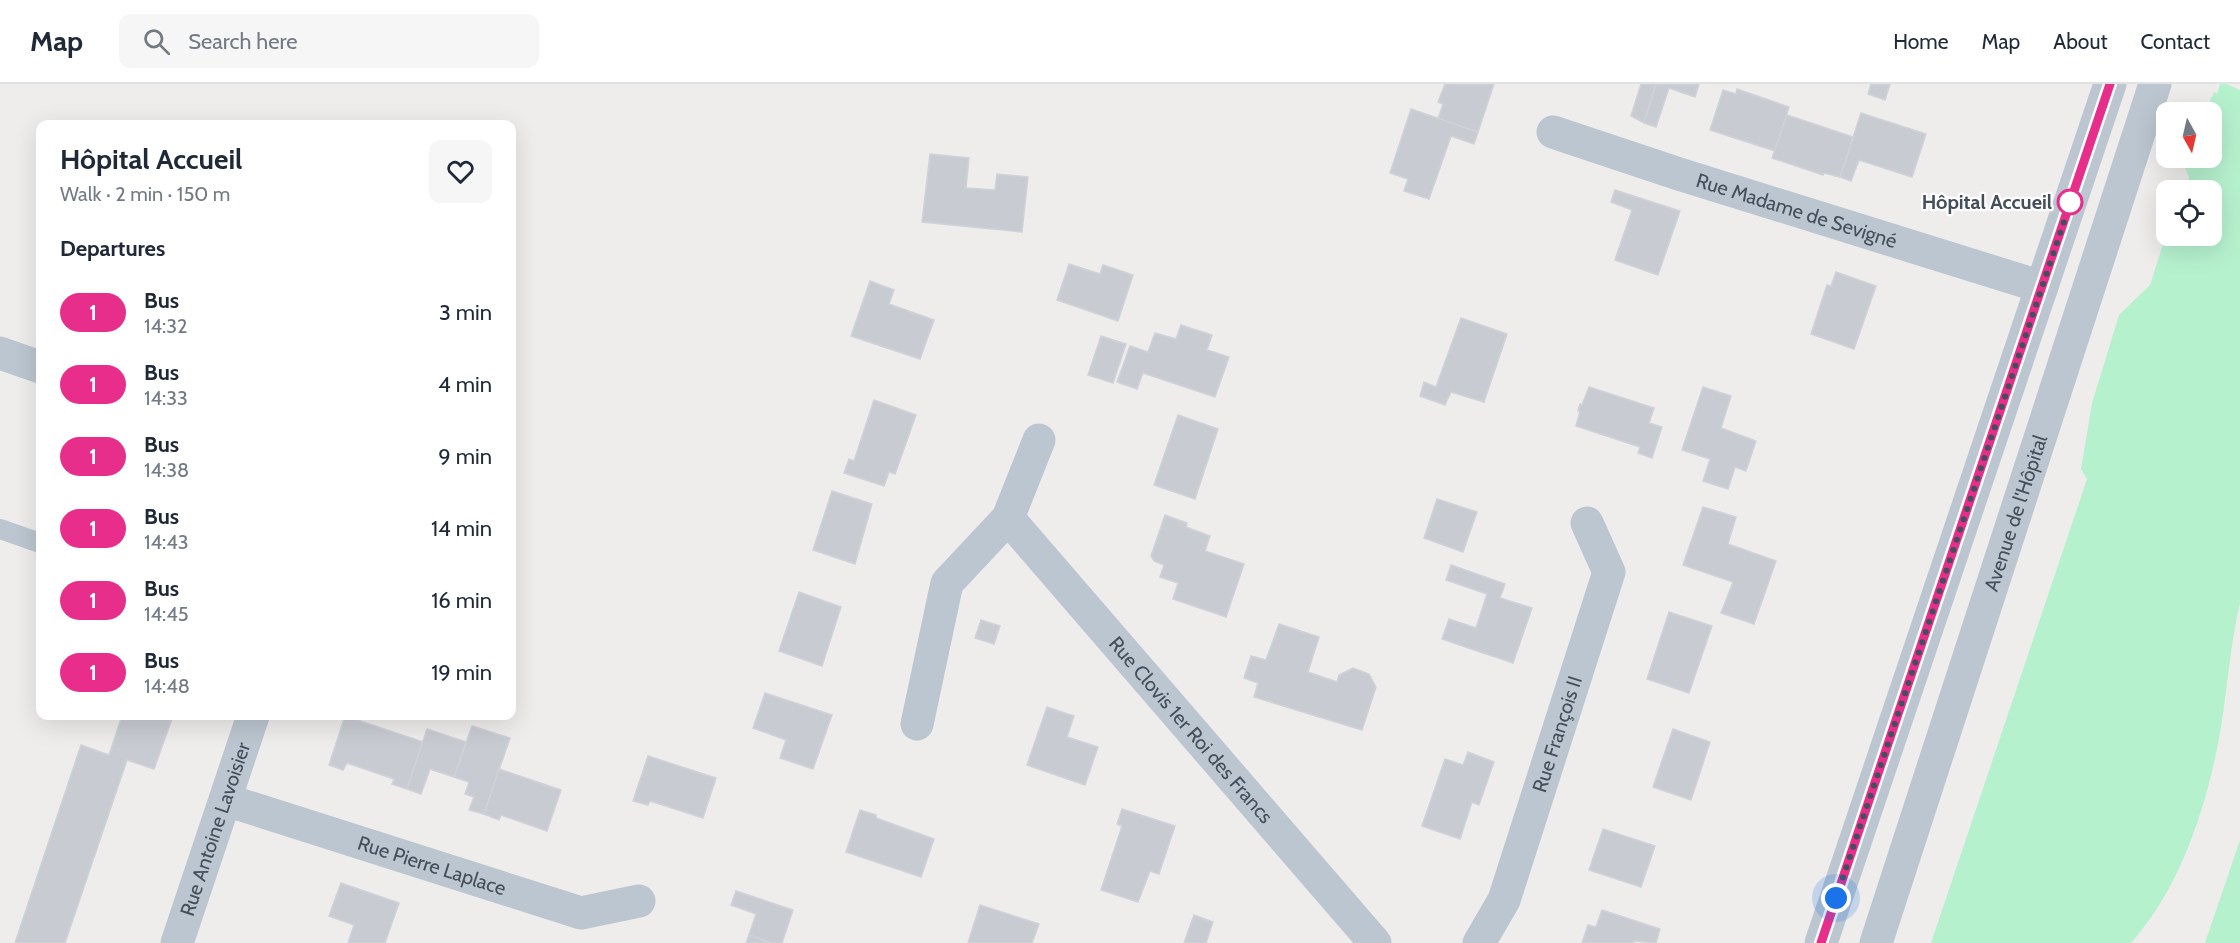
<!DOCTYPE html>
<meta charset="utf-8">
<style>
:root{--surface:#fff;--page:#f6f6f7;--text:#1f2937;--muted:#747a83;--line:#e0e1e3}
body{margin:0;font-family:Cabin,sans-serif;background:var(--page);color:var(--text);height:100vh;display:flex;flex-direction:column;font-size:22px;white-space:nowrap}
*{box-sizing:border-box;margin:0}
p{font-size:20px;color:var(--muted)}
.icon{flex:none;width:33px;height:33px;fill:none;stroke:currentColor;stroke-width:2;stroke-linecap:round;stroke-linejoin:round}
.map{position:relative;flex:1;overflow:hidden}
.side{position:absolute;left:36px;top:36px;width:480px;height:600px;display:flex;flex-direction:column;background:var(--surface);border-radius:12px;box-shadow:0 6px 24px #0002}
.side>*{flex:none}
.badge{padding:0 12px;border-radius:20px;font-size:21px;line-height:39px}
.needle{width:39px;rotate:172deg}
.controls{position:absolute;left:2156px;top:18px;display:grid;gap:12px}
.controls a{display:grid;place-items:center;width:66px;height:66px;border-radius:12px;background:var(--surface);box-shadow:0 6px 24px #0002;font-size:30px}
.you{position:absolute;width:30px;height:30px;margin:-15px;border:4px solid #fff;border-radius:50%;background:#1a73e8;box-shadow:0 0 0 9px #1a73e833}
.map>.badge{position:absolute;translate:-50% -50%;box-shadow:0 0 0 3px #fff}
h2{padding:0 24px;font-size:22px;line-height:54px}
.round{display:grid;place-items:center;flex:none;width:63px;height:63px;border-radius:12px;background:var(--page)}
.headline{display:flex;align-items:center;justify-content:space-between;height:102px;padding:0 24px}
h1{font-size:28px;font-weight:700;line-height:45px}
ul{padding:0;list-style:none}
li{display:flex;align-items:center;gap:18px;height:72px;padding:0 24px}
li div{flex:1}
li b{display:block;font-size:22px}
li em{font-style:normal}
li .badge{min-width:66px;font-weight:700;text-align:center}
header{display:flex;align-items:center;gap:36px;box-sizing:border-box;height:84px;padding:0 30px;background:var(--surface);border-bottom:2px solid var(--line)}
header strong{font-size:28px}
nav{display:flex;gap:33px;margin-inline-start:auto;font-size:21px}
.search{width:420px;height:54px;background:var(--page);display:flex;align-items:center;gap:15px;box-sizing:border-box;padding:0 21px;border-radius:12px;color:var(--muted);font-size:22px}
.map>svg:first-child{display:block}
.green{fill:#b6f1ce}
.building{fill:#c8cbd2;stroke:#d0d2d9;stroke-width:1.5}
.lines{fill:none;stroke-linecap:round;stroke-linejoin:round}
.service{stroke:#bbc6d0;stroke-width:20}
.minor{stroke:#bbc6d0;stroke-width:33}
.tertiary{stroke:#bbc6d0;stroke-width:33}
.line-casing{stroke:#fff;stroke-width:14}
.line{stroke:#e82e8b;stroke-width:9}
.walk{stroke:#434f5b;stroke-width:6;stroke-dasharray:0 10.8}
.stop-dot{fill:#fff;stroke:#e82e8b;stroke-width:3}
.labels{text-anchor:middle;stroke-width:4.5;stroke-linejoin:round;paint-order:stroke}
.stop-label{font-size:20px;font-weight:bold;fill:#434f5b;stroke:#fff;text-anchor:end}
.street-label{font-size:20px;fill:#434f5b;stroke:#fff}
</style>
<header>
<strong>Map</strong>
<div class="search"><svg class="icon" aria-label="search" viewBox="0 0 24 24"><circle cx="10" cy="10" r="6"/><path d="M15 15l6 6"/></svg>Search here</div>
<nav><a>Home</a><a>Map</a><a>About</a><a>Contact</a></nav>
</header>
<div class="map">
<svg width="2240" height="859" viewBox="0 0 2240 859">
<rect width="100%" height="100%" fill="#efecec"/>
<!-- green -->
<g class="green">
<path d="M2220,0H2226L2240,6V519C2229,566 2227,613 2218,660C2204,730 2179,805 2131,859H1931L2087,395L2081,385L2092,319L2119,231L2150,201L2166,151L2211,152V106H2185L2189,93L2183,80L2185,74H2211V28H2205L2214,8L2217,10Z"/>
<polygon points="2240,756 2240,859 2205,859"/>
</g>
<!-- building -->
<g class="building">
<polygon points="1445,0 1494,0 1478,48 1438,35 1443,20 1438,18"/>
<polygon points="1641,0 1656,0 1644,39 1631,32"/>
<polygon points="1656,0 1699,0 1695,13 1669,4 1656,43 1644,39"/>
<polygon points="1871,0 1890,0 1885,16 1868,10"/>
<polygon points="1737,5 1789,23 1775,67 1710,46 1723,6 1736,10"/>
<polygon points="1411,25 1478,48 1474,60 1451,52 1429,115 1404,107 1408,95 1390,89"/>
<polygon points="1861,29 1926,50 1912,93 1859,76 1851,97 1840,93"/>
<polygon points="1787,31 1853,53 1840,93 1824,89 1823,91 1772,74"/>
<polygon points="930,70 969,74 966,104 995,106 997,90 1028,93 1022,148 922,138"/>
<polygon points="1615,106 1680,127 1658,191 1615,176 1632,126 1611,118"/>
<polygon points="1069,180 1100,190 1103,181 1133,191 1118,237 1057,216"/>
<polygon points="1836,188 1876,202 1854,265 1811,250 1827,201 1831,202"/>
<polygon points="870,197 894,206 889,220 934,236 920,275 851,252"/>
<polygon points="1461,234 1507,250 1484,318 1451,308 1445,321 1420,312 1424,298 1436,303"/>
<polygon points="1181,241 1212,251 1207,266 1229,273 1215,313 1143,289 1137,305 1117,298 1130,262 1148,268 1155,249 1176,255"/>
<polygon points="1101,252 1126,260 1113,299 1088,291"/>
<polygon points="1589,303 1654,324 1649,339 1662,343 1652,374 1638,369 1640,363 1576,342 1580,327 1578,327 1580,320 1582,321"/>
<polygon points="1703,303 1731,312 1721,344 1756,357 1746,387 1735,383 1728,405 1703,397 1710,375 1682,366"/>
<polygon points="874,316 916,331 895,390 889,388 884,402 844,389 849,375 854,377"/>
<polygon points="1178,331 1218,345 1195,415 1154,401"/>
<polygon points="832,407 872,420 855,480 813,466"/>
<polygon points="1437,415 1477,428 1463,468 1424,454"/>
<polygon points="1703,423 1736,433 1728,460 1776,477 1754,540 1721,529 1733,498 1683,481"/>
<polygon points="1165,431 1187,439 1186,443 1210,452 1205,467 1244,480 1226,533 1173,515 1178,499 1160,493 1164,481 1154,477 1151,472"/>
<polygon points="1451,481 1505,500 1500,514 1532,524 1513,579 1442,555 1449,535 1476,544 1487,510 1446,496"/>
<polygon points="799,508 841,523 822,582 779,567"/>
<polygon points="1669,528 1712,542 1689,609 1647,595"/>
<polygon points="981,536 1000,542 994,560 975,554"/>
<polygon points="1279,540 1319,553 1308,588 1337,598 1339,591 1353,584 1369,590 1376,603 1362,646 1254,613 1258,599 1244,594 1251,572 1266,576"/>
<polygon points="765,609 832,631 813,685 780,674 786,656 753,644"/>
<polygon points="1047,623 1074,632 1067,653 1098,663 1085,701 1027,681"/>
<polygon points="122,632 173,632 154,685 127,676 65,859 15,859 81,661 109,671"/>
<polygon points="345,632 423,658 407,705 392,700 394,695 347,679 343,686 329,681"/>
<polygon points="472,642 510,654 484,730 469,726 474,713 465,710 469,698 454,693"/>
<polygon points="427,645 466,658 454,693 430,685 421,710 407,705"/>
<polygon points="1673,645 1710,658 1691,716 1653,703"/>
<polygon points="1468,668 1494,678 1479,721 1472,718 1460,755 1422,742 1445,675 1463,681"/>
<polygon points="648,672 716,694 703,734 650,717 648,721 633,717"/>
<polygon points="499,685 561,706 547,747 501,731 499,736 484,730"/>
<polygon points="1122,725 1175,742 1159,790 1150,787 1138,818 1101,806 1122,742 1117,740"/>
<polygon points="860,726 876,731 876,734 934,755 921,793 846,768"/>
<polygon points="1603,745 1655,762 1641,803 1589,786"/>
<polygon points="341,799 399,819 385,859 348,859 354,841 329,832"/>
<polygon points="736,807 793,826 782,859 771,859 749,851 756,830 731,821"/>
<polygon points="980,821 1039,840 1032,859 968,859"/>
<polygon points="1602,826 1660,845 1656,859 1634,857 1634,859 1582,859 1588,841 1596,843"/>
<polygon points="1194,831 1213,838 1206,859 1184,859"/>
<polygon points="749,851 771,859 746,859"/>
</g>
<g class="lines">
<!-- service -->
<polyline class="service" points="0,445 40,459"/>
<!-- minor -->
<g class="minor">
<path id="s1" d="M1553,48L1679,90L2042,203"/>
<polyline points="0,269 40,283"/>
<path id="s2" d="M1008,434L1375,859"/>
<polyline points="917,640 947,499 1008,434 1039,356"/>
<path id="s3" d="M226,716L581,829L639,817"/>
<path id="s4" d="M177,859L253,632"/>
<path id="s5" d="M1479,859L1504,816L1609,488L1587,439"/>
</g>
<!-- tertiary -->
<g class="tertiary">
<polyline points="1821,859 2110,0"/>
<path id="s6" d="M1876,859L2155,0"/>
</g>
</g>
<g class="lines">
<defs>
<polyline id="line" points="1821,859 2110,0"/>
</defs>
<!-- line casing -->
<use href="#line" class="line-casing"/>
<!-- line -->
<use href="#line" class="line"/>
<!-- walk -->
<polyline class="walk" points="1836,814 2072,114 2070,118"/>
</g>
<!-- markers -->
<circle class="stop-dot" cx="2070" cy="118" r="12"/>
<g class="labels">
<!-- stop labels -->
<g class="stop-label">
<text x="2052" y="125">Hôpital Accueil</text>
</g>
<!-- street labels -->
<g class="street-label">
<text dy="7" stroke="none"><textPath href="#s1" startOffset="256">Rue Madame de Sevigné</textPath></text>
<text dy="7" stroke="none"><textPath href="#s6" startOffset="452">Avenue de l'Hôpital</textPath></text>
<text dy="7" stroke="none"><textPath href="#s2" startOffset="280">Rue Clovis 1er Roi des Francs</textPath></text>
<text dy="7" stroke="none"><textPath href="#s5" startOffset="224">Rue François II</textPath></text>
<text dy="7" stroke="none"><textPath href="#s4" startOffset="120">Rue Antoine Lavoisier</textPath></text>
<text dy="7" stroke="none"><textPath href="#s3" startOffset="216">Rue Pierre Laplace</textPath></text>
</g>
</g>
</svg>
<div class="controls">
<a><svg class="needle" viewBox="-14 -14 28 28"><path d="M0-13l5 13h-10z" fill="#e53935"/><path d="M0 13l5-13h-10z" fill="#747a83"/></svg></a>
<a><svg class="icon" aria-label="locate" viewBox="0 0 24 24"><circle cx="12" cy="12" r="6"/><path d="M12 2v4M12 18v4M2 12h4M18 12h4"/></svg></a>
</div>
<div class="you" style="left:1836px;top:814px"></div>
<section class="side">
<div class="headline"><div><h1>Hôpital Accueil</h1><p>Walk · 2 min · 150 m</p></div><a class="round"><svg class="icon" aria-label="heart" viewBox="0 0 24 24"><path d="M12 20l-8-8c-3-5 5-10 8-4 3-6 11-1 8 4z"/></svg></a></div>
<h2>Departures</h2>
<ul>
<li><span class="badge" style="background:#e82e8b;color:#fff">1</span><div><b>Bus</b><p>14:32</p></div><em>3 min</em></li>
<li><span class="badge" style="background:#e92d8b;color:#fff">1</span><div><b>Bus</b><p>14:33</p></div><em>4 min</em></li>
<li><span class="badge" style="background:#e82e8b;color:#fff">1</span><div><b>Bus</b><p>14:38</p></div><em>9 min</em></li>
<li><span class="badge" style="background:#e92d8b;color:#fff">1</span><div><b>Bus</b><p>14:43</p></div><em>14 min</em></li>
<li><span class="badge" style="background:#e82e8b;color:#fff">1</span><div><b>Bus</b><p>14:45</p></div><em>16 min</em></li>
<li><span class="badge" style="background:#e92d8b;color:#fff">1</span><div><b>Bus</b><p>14:48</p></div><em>19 min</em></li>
</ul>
</section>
</div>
